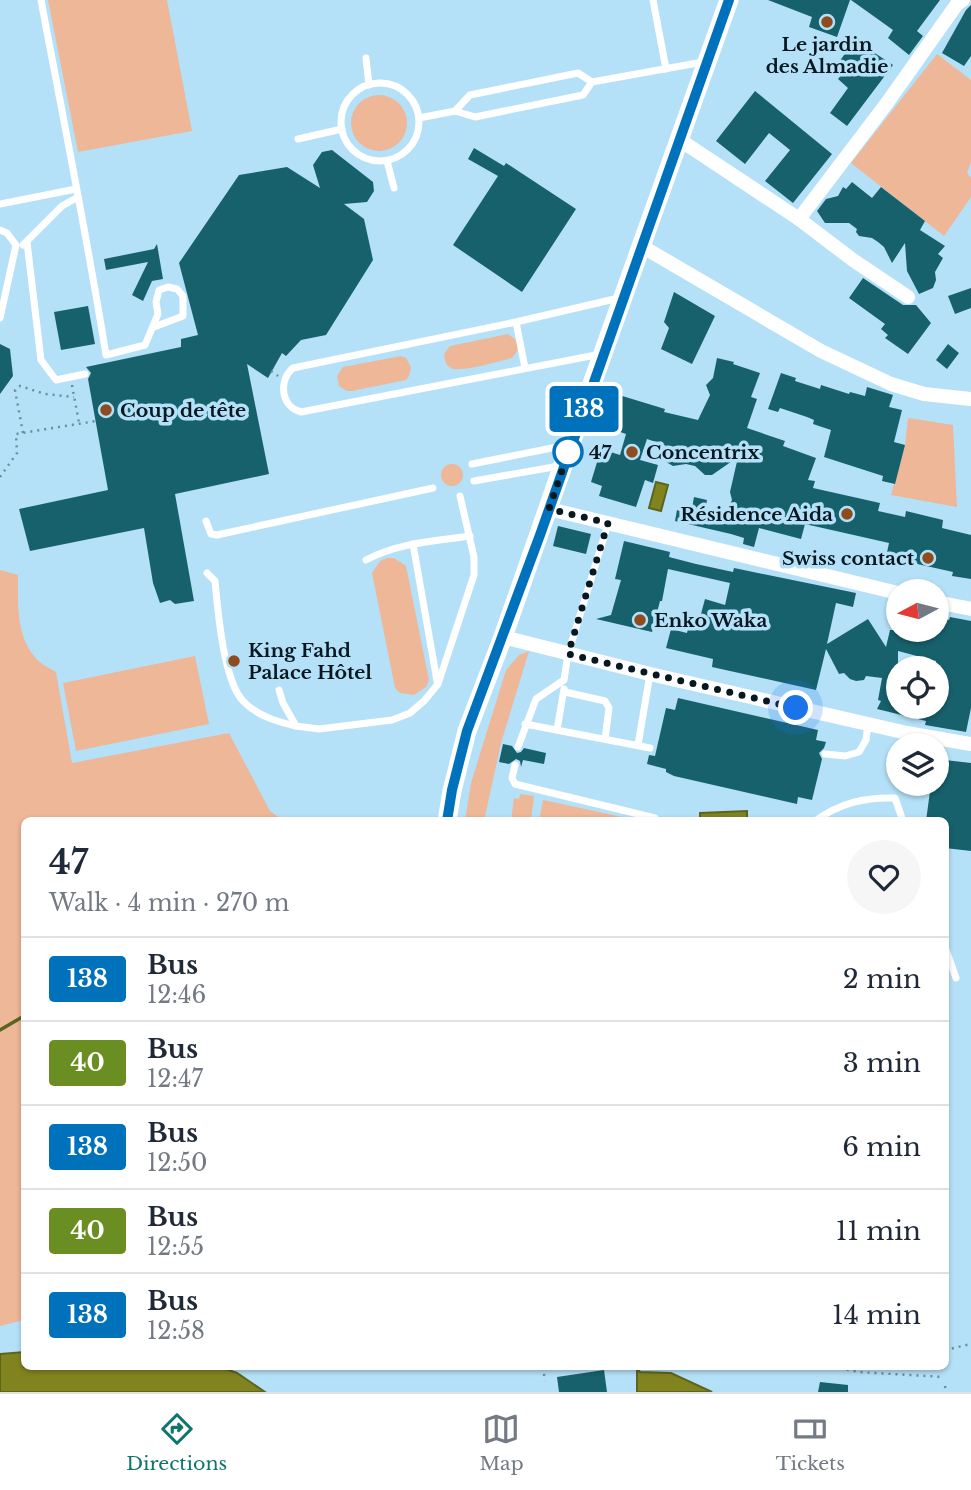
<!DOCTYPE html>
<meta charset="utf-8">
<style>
:root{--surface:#fff;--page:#f6f6f7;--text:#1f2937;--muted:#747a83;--line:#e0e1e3;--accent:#0f766e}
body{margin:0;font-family:"Libre Baskerville",serif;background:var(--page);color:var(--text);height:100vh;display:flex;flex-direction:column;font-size:26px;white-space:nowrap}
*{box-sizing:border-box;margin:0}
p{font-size:23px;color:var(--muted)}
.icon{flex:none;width:38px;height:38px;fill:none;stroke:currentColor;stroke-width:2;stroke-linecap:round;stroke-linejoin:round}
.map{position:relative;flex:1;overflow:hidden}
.drawer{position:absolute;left:21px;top:817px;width:928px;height:553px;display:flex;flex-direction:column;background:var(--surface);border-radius:10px;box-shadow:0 2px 5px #0004}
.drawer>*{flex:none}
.badge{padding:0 14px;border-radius:5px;font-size:24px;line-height:46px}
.needle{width:46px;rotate:263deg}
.tools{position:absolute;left:886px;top:579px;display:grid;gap:14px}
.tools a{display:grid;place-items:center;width:63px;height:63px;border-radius:50%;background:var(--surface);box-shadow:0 2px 5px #0004;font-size:35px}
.you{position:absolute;width:35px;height:35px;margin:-18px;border:5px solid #fff;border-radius:50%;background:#1a73e8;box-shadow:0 0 0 10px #1a73e833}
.map>.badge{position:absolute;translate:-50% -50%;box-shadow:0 0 0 4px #fff}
.round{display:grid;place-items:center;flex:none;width:74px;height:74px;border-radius:37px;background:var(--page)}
.overview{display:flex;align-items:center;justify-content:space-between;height:119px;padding:0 28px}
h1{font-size:33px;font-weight:800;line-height:52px}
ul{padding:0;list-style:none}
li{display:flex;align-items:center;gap:21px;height:84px;padding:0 28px;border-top:2px solid var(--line)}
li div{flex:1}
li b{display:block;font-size:26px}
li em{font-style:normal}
li .badge{min-width:77px;font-weight:700;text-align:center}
.tabs{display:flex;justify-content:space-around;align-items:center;height:98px;border-top:2px solid var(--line);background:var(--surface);font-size:19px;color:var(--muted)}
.tabs a{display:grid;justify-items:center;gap:4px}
.tabs .on{color:var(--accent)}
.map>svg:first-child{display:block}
.green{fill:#edb798}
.water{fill:#81841e;stroke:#5d641f;stroke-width:2}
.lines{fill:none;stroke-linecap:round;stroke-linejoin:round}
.stream{stroke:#5d641f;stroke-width:3.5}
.building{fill:#17616d;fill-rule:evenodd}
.path{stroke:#6c8c9d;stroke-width:2.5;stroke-dasharray:2 5;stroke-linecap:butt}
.service{stroke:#fff;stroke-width:7}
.minor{stroke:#fff;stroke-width:14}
.tertiary{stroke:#fff;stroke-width:19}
.line-casing{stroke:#fff;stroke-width:16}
.line{stroke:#0072bc;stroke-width:10}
.walk{stroke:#081821;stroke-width:7;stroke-dasharray:0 12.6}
.poi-dot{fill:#8e4b1d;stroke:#b5e1f8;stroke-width:2.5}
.stop-dot{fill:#fff;stroke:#0072bc;stroke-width:3.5}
.labels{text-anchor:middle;stroke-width:7;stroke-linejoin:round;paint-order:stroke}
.poi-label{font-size:19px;font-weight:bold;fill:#081821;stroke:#b5e1f8;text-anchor:start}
.stop-label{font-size:19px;font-weight:bold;fill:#081821;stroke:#b5e1f8;text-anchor:start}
</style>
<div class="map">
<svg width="971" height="1392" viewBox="0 0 971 1392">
<rect width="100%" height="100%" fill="#b5e1f8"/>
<!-- green -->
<g class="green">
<polygon points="48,0 167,0 192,131 78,152"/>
<polygon points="937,54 971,80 971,162 967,173 971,178 971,197 944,236 851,163"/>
<circle cx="379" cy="123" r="28"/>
<path d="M508,334L516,340L518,350L512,358C500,361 461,373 451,368C445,365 445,360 444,354L450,346Z"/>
<polygon points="401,356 406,358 411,367 409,376 406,380 352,391 347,391 339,386 337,376 343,367"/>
<polygon points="908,418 953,425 957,507 891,495 905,445"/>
<circle cx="452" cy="475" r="11"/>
<polygon points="387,558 394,558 406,566 429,680 426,687 414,695 400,693 395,688 372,573 380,561"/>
<path d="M0,570L18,575C18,603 16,633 34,656C39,663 49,668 56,672L72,763L229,733L270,811L284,821H24V1320L0,1326Z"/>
<polygon points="529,651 501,743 484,821 465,821 471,783 506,670 519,655"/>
<polygon points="195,656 209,724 76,751 63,683"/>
<polygon points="520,794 534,796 531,821 511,821 514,798 519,799"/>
<polygon points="543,800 641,821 539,821"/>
</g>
<!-- water -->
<g class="water">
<polygon points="656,482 668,485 661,511 649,508"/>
<polygon points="747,811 747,821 700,821 700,813"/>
<polygon points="24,1352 24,1367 220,1367 237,1373 265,1392 0,1392 0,1354"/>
<polygon points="637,1368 640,1372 671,1373 712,1392 637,1392"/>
</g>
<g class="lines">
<!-- stream -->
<polyline class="stream" points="0,1030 24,1016"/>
</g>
<!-- building -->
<g class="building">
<polygon points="768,0 850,0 837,37 809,27 812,17"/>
<polygon points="851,0 940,0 917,31 923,36 909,55 888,38 893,30"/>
<polygon points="971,5 971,56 964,66 942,53 966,10"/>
<polygon points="855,40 893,65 847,126 830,113 848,88 838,79 843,73 836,66"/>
<polygon points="755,91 832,154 793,203 765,181 790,150 769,133 745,164 716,141"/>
<polygon points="474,148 504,166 506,163 576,209 522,292 453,245 498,176 468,159"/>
<polygon points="332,150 373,182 374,191 367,202 344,204 364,219 373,260 326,335 301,340 286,356 282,353 268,378 247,364 269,474 175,494 194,601 175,604 170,600 160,603 153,583 144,528 30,551 19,509 108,490 88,379 91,373 86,367 181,347 181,339 198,335 179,263 239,175 287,167 320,188 313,165 322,152"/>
<polygon points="852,182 872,198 881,187 925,221 920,230 945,246 938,254 943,258 935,272 936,280 933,288 919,294 907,271 905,243 892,263 884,247 878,242 872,238 859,236 856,232 857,229 849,223 825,223 817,211 826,199 838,196 843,187 846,189"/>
<polygon points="157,244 163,279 152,281 143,301 132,295 148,262 106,270 104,259 154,249"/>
<polygon points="863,278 903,305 916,305 931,323 908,354 885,338 888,335 881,329 885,324 849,298"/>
<polygon points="971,288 971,308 955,314 948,296"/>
<polygon points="674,292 715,316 692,364 661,349 669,328 664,322"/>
<polygon points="88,306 95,344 61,350 54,312"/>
<polygon points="0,344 10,349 13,376 0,394"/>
<polygon points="948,344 959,353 947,369 936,360"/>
<polygon points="717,358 734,362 733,364 760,373 751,397 757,399 747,428 785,441 783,446 816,458 808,480 815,481 813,488 880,503 878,511 905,517 906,511 943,520 942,528 971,535 971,579 952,576 953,572 886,557 889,543 805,524 801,539 759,528 754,547 743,544 744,538 731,534 675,521 677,510 691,514 694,497 707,500 704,515 723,519 732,500 730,492 738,457 712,475 705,475 695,466 686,464 673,466 661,459 665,445 647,439 640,460 658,465 653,483 645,480 636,507 599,496 602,486 591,482 601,449 620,455 626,434 609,428 619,395 665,409 664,412 698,420 710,395 706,385 713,378"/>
<polygon points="781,373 796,378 795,381 820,389 821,385 849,394 850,392 865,396 867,387 893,395 889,407 902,410 894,442 905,445 895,484 882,481 883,476 824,457 831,430 813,424 814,420 807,417 780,408 778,412 768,409"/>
<polygon points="558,526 591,534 586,554 553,546"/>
<path d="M624,541L670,552L669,557L696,564L733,572L734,568L856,593L853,607L836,603L827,644L868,619L886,647L890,630H936V617L949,620L950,617L971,621V708L966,732L925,725L926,721L877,709L881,701L878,700L882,678L866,676L864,680L856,681L850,679L844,673L839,674L826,649L816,690L712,667L713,659L666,648L671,629L687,633L689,624L698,625L705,599L725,605L730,583L668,569L662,601H660L652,632L596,619L611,615L621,580L615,579ZM898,651L936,661V707H898Z"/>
<polygon points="678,698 818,730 816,740 826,742 824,748 819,753 822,759 812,800 798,797 797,804 674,776 666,772 666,769 647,764 649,755 655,756 666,708 675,710"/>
<polygon points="503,744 512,746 517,753 521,752 524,748 546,753 544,764 523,760 521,767 520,761 516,759 509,764 499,762"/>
<polygon points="936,759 971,763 971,851 945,848 945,821 926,821 931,784 936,784"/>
<polygon points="604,1370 607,1392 559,1392 557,1377"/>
<polygon points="820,1382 848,1385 848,1392 818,1392"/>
</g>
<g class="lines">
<!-- path -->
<g class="path">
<polyline points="271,371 278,376"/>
<polyline points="72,385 79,423"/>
<polyline points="23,433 15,390 20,386 45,394 74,397"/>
<polyline points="0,477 17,453 16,434 96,421"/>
<polyline points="945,1350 971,1344"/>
<polyline points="543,1367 545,1381"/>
<polyline points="833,1367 859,1372 943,1377"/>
<polyline points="945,1386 946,1392"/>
</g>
<!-- service -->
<g class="service">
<path d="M41,0C63,118 87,236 106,355L145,345L158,314L156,302L159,290L168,287L177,289L183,296V316L154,327"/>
<polyline points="653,0 666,69"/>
<polyline points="366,58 369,85"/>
<circle cx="380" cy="122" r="39"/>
<polyline points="455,111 470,95 578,73 592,82"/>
<polyline points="419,118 455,111 475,117 583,95 592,82 703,62"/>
<polyline points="298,139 342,129"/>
<polyline points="387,161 394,188"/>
<polyline points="0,204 76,189"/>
<polyline points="0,230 7,233 16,245 0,318"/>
<polyline points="27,242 41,360 56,380 85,374"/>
<polyline points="23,245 62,206 78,197"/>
<polyline points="516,322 525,368"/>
<path d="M601,354L301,412C281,407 278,381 293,368L516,322L619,298"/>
<polyline points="472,464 567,445"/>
<polyline points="474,481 559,466"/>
<polyline points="206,521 211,534 217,535 433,488"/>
<polyline points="413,544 437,681"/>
<path d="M366,560C397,543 435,541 470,536"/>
<path d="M207,573L215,581C218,611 223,679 243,701C257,716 278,722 296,726"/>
<polyline points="279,690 283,703 296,726 319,729 392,720 410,713 424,701 438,684 474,575 474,557 460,496"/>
<polyline points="565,692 605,701 609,708 605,739"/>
<polyline points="525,724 650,748"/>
<polyline points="557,730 564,689"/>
<polyline points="638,745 650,674"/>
<polyline points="518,747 536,699 564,680 568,654 608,524"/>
<polyline points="825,754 845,756 859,752 866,740 868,724"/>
<polyline points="515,765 512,778 515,784 655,818 657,821"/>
<path d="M815,821C840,803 865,797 895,798L903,821"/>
<polyline points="945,947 956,978"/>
</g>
<!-- minor -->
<g class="minor">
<polyline points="680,140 799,219 853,260 908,297"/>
<polyline points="799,219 887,103 957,4 963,0"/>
<polyline points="643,247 821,351 891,384 924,394 971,399"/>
<polyline points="549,509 898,593"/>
<polyline points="936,602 971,609"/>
<polyline points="503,637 650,674 907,733 971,744"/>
</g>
<!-- tertiary -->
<polyline class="tertiary" points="447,821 452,791 467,731 503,637 563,465 729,0"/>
</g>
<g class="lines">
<defs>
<polyline id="line" points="447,821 452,790 467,731 540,535 729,0"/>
</defs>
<!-- line casing -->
<use href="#line" class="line-casing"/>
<!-- line -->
<use href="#line" class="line"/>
<!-- walk -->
<polyline class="walk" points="568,452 571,444 549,509 608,523 568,654 796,708"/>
</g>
<!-- markers -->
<g class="poi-dot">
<circle cx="827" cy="22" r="7"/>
<circle cx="106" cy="410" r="7"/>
<circle cx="632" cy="452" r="7"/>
<circle cx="847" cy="514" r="7"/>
<circle cx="928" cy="558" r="7"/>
<circle cx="640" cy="620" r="7"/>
<circle cx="234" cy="661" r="7"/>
</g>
<circle class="stop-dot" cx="568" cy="452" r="14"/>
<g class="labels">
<!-- poi labels -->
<g class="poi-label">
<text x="827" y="51" text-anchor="middle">Le jardin<tspan x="827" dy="22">des Almadie</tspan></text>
<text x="120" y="417">Coup de tête</text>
<text x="646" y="459">Concentrix</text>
<text x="833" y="521" text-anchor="end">Résidence Aida</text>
<text x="914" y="565" text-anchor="end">Swiss contact</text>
<text x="654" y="627">Enko Waka</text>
<text x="248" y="657">King Fahd<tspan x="248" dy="22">Palace Hôtel</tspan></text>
</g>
<!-- stop labels -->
<g class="stop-label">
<text x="589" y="459">47</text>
</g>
</g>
</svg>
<div class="tools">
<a><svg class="needle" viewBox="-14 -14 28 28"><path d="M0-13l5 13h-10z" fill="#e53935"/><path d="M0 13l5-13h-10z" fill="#747a83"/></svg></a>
<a><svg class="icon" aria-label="locate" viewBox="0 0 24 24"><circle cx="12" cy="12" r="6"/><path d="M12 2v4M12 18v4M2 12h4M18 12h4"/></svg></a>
<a><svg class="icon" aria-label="layers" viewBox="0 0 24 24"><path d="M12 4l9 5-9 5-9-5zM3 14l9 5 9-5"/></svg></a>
</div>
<div class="you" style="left:796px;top:708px"></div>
<b class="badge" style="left:584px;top:409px;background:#0072bc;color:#fff">138</b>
<section class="drawer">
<div class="overview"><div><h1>47</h1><p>Walk · 4 min · 270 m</p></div><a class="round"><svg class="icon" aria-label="heart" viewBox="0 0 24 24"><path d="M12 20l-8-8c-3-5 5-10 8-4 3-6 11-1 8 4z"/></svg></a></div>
<ul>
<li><span class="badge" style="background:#0072bc;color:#fff">138</span><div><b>Bus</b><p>12:46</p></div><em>2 min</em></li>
<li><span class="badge" style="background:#6b8e23;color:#fff">40</span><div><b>Bus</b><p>12:47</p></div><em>3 min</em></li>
<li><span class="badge" style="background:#0072bc;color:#fff">138</span><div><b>Bus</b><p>12:50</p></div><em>6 min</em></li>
<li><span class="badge" style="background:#6b8e23;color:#fff">40</span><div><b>Bus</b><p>12:55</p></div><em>11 min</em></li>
<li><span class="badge" style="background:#0072bc;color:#fff">138</span><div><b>Bus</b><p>12:58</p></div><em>14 min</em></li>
</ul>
</section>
</div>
<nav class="tabs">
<a class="on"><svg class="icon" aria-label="directions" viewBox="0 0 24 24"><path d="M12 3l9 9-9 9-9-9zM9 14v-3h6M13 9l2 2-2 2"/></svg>Directions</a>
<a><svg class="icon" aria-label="map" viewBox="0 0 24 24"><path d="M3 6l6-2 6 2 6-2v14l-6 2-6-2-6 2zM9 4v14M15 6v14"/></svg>Map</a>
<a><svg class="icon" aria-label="tickets" viewBox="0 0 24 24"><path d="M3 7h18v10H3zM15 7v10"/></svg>Tickets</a>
</nav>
